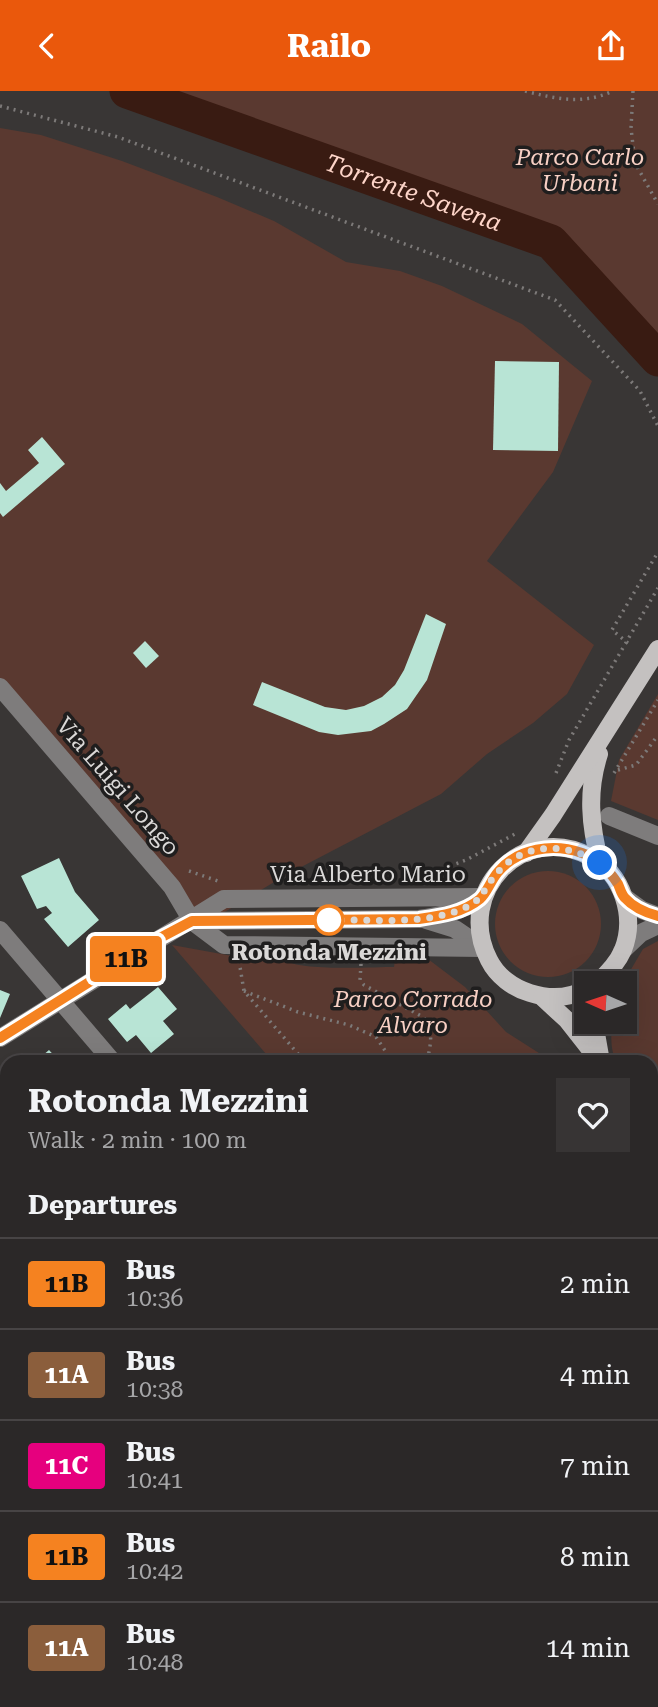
<!DOCTYPE html>
<meta charset="utf-8">
<style>
:root{--surface:#2b2828;--page:#373434;--text:#f1f3f6;--muted:#a6a6a8;--line:#474445;--accent:#ea580c}
body{margin:0;font-family:"Roboto Serif",serif;background:var(--page);color:var(--text);height:100vh;display:flex;flex-direction:column;font-size:26px;white-space:nowrap}
*{box-sizing:border-box;margin:0}
p{font-size:23px;color:var(--muted)}
.icon{flex:none;width:38px;height:38px;fill:none;stroke:currentColor;stroke-width:2;stroke-linecap:round;stroke-linejoin:round}
.map{position:relative;flex:1;overflow:hidden}
.side{position:absolute;left:0px;top:964px;width:658px;height:653px;display:flex;flex-direction:column;background:var(--surface);border-radius:21px 21px 0 0;box-shadow:0 7px 28px #0002,0 0 0 2px var(--line)}
.side>*{flex:none}
.badge{padding:0 14px;border-radius:5px;font-size:24px;line-height:46px}
.needle{width:46px;rotate:273deg}
.controls{position:absolute;left:574px;top:880px;display:grid;gap:14px}
.controls a{display:grid;place-items:center;width:63px;height:63px;border-radius:0px;background:var(--surface);box-shadow:0 7px 28px #0002,0 0 0 2px var(--line);font-size:35px}
.you{position:absolute;width:35px;height:35px;margin:-18px;border:5px solid #fff;border-radius:50%;background:#1a73e8;box-shadow:0 0 0 10px #1a73e833}
.map>.badge{position:absolute;translate:-50% -50%;box-shadow:0 0 0 4px #fff}
h2{padding:0 28px;font-size:26px;line-height:63px}
.round{display:grid;place-items:center;flex:none;width:74px;height:74px;border-radius:0px;background:var(--page)}
.summary{display:flex;align-items:center;justify-content:space-between;height:119px;padding:0 28px}
h1{font-size:33px;font-weight:700;line-height:52px}
ul{padding:0;list-style:none}
li{display:flex;align-items:center;gap:21px;height:91px;padding:0 28px;border-top:2px solid var(--line)}
li div{flex:1}
li b{display:block;font-size:26px}
li em{font-style:normal}
li .badge{min-width:77px;font-weight:700;text-align:center}
header{display:flex;justify-content:space-between;align-items:center;height:91px;padding:0 28px;background:var(--accent);color:#fff;font-size:32px;font-weight:700}
.map>svg:first-child{display:block}
.green{fill:#5a3930}
.lines{fill:none;stroke-linecap:round;stroke-linejoin:round}
.river{stroke:#391b12;stroke-width:35}
.building{fill:#b8e4d5}
.path{stroke:#7d7a79;stroke-width:3.5;stroke-dasharray:2 5;stroke-linecap:butt}
.minor{stroke:#7e7c7c;stroke-width:18}
.major{stroke:#c4c1c0;stroke-width:18}
.line-casing{stroke:#fff;stroke-width:16}
.line{stroke:#f58220;stroke-width:10}
.walk{stroke:#dad8d7;stroke-width:7;stroke-dasharray:0 12.6}
.stop-dot{fill:#fff;stroke:#f58220;stroke-width:3.5}
.labels{text-anchor:middle;stroke-width:7;stroke-linejoin:round;paint-order:stroke}
.park-label{font-size:23px;font-style:italic;fill:#f8d0c4;stroke:#1f1e1e}
.street-label{font-size:23px;fill:#dad8d7;stroke:#1f1e1e}
.stop-label{font-size:23px;font-weight:bold;fill:#dad8d7;stroke:#1f1e1e}
.water-label{font-size:24px;font-style:italic;fill:#fed5c9;stroke:#1f1e1e}
</style>
<header><svg class="icon" aria-label="back" viewBox="0 0 24 24"><path d="M15 5l-7 7 7 7"/></svg>Railo<svg class="icon" aria-label="share" viewBox="0 0 24 24"><path d="M12 15V3M7 8l5-5 5 5M5 13v7h14v-7"/></svg></header>
<div class="map">
<svg width="658" height="1616" viewBox="0 0 658 1616">
<rect width="100%" height="100%" fill="#393635"/>
<!-- green -->
<g class="green">
<polygon points="127,0 658,0 658,268 551,151"/>
<polygon points="0,37 41,44 122,70 217,106 274,130 346,171 400,180 442,195 522,233 592,290 553,381 487,470 594,554 567,603 533,632 487,663 441,703 284,785 200,836 0,605"/>
<polygon points="658,603 658,729 611,710 619,669"/>
<circle cx="548" cy="833" r="53"/>
<path d="M658,850V1020L651,1013V971H617C610,960 611,944 612,931H625V892H623L643,858Z"/>
<path d="M172,854L249,868L288,870C300,880 375,876 394,876L396,862H420L465,896L506,941L553,971H273Z"/>
<polygon points="651,1093 658,1101 658,1410 651,1402"/>
</g>
<g class="lines">
<!-- river -->
<path class="river" id="s1" d="M127,0L551,151L658,268"/>
</g>
<!-- building -->
<g class="building">
<polygon points="495,270 559,271 558,360 493,359"/>
<polygon points="42,346 65,373 3,426 0,422 0,392 6,400 39,372 28,359"/>
<polygon points="426,523 446,533 427,589 407,618 384,633 371,640 338,644 319,641 253,614 262,591 325,616 346,619 364,615 382,606 395,594 404,579"/>
<polygon points="145,550 159,565 146,577 133,562"/>
<polygon points="59,767 75,801 99,829 68,856 44,828 52,822 46,815 37,818 21,785"/>
<polygon points="158,896 177,918 163,930 174,943 151,962 136,944 127,951 108,928 126,913 130,918"/>
<polygon points="0,899 10,903 0,927"/>
<polygon points="49,959 60,971 35,971"/>
<polygon points="0,1127 7,1132 7,1157 0,1153"/>
<polygon points="0,1217 7,1220 7,1254 0,1251"/>
<polygon points="0,1387 7,1392 7,1429 0,1425"/>
<polygon points="655,1460 658,1462 658,1526 651,1522 651,1466"/>
<polygon points="0,1508 7,1513 7,1546 0,1542"/>
<polygon points="658,1527 658,1591 651,1587 651,1538"/>
<polygon points="101,1610 155,1610 164,1616 110,1616"/>
</g>
<g class="lines">
<!-- path -->
<g class="path">
<path d="M525,0C556,8 583,14 613,0"/>
<polyline points="633,0 631,37 635,72 658,113"/>
<polyline points="0,15 118,46 555,209 640,300 658,335"/>
<polyline points="628,552 612,539 658,461"/>
<polyline points="618,679 636,674 658,644"/>
<polyline points="556,682 569,649 658,497"/>
<polyline points="614,682 658,609"/>
<polyline points="189,780 218,790"/>
<polyline points="417,787 466,769 515,743"/>
<polyline points="239,870 244,900 305,971"/>
<path d="M361,873L360,889L364,894L423,926C435,938 430,956 427,971"/>
<polyline points="244,900 298,921 349,934 376,946 390,967 396,971"/>
<polyline points="651,1099 658,1093"/>
<polyline points="651,1174 658,1204"/>
<polyline points="651,1282 658,1308"/>
<polyline points="651,1377 658,1385"/>
<polyline points="221,1616 225,1610"/>
</g>
<!-- minor -->
<g class="minor">
<polyline points="0,596 172,796 192,830"/>
<polyline points="609,725 658,745"/>
<polyline points="624,806 642,819 658,825"/>
<polyline points="426,829 455,838 483,857"/>
<polyline points="192,830 224,854 483,857"/>
<path d="M192,830L419,828C440,825 460,821 479,809"/>
<polyline points="0,839 113,971"/>
<polyline points="622,860 641,842 658,834"/>
<polyline points="0,947 224,808 483,806"/>
<polyline points="0,1299 7,1304"/>
<polyline points="0,1477 7,1482"/>
<polyline points="192,1610 200,1616"/>
</g>
<!-- major -->
<g class="major">
<path d="M599,663C587,700 590,734 600,772"/>
<polyline points="526,762 553,724 658,558"/>
<path d="M586,898C568,908 549,908 530,902C513,897 497,885 489,869C454,801 523,729 591,766C623,783 636,826 623,859C617,873 607,883 597,892"/>
<polyline points="542,906 567,929 600,971"/>
<polyline points="594,931 600,965"/>
<polyline points="651,1035 658,1043"/>
</g>
</g>
<g class="lines">
<defs>
<path id="line" d="M0,947L158,848L192,830L419,828C440,825 463,822 480,808C487,802 491,789 498,781C518,757 553,752 582,762C597,767 609,779 618,793C620,797 621,803 625,807C633,816 647,822 658,825"/>
</defs>
<!-- line casing -->
<use href="#line" class="line-casing"/>
<!-- line -->
<use href="#line" class="line"/>
<!-- walk -->
<path class="walk" d="M329,829C371,828 417,834 457,820C485,810 480,801 498,781C525,750 568,752 600,772"/>
</g>
<!-- markers -->
<circle class="stop-dot" cx="329" cy="829" r="14"/>
<g class="labels">
<!-- park labels -->
<g class="park-label">
<text x="580" y="74">Parco Carlo<tspan x="580" dy="26">Urbani</tspan></text>
<text x="413" y="916">Parco Corrado<tspan x="413" dy="26">Alvaro</tspan></text>
</g>
<!-- street labels -->
<g class="street-label">
<text transform="translate(118 695) rotate(49)" y="8">Via Luigi Longo</text>
<text x="368" y="791">Via Alberto Mario</text>
</g>
<!-- stop labels -->
<g class="stop-label">
<text x="329" y="869">Rotonda Mezzini</text>
</g>
<!-- water labels -->
<g class="water-label">
<text dy="8" stroke="none"><textPath href="#s1" startOffset="304">Torrente Savena</textPath></text>
</g>
</g>
</svg>
<div class="controls">
<a><svg class="needle" viewBox="-14 -14 28 28"><path d="M0-13l5 13h-10z" fill="#e53935"/><path d="M0 13l5-13h-10z" fill="#a6a6a8"/></svg></a>
</div>
<div class="you" style="left:600px;top:772px"></div>
<b class="badge" style="left:126px;top:868px;background:#f58220;color:#111">11B</b>
<section class="side">
<div class="summary"><div><h1>Rotonda Mezzini</h1><p>Walk · 2 min · 100 m</p></div><a class="round"><svg class="icon" aria-label="heart" viewBox="0 0 24 24"><path d="M12 20l-8-8c-3-5 5-10 8-4 3-6 11-1 8 4z"/></svg></a></div>
<h2>Departures</h2>
<ul>
<li><span class="badge" style="background:#f58220;color:#111">11B</span><div><b>Bus</b><p>10:36</p></div><em>2 min</em></li>
<li><span class="badge" style="background:#8b5e3c;color:#fff">11A</span><div><b>Bus</b><p>10:38</p></div><em>4 min</em></li>
<li><span class="badge" style="background:#e6007e;color:#fff">11C</span><div><b>Bus</b><p>10:41</p></div><em>7 min</em></li>
<li><span class="badge" style="background:#f58220;color:#111">11B</span><div><b>Bus</b><p>10:42</p></div><em>8 min</em></li>
<li><span class="badge" style="background:#8b5e3c;color:#fff">11A</span><div><b>Bus</b><p>10:48</p></div><em>14 min</em></li>
</ul>
</section>
</div>
